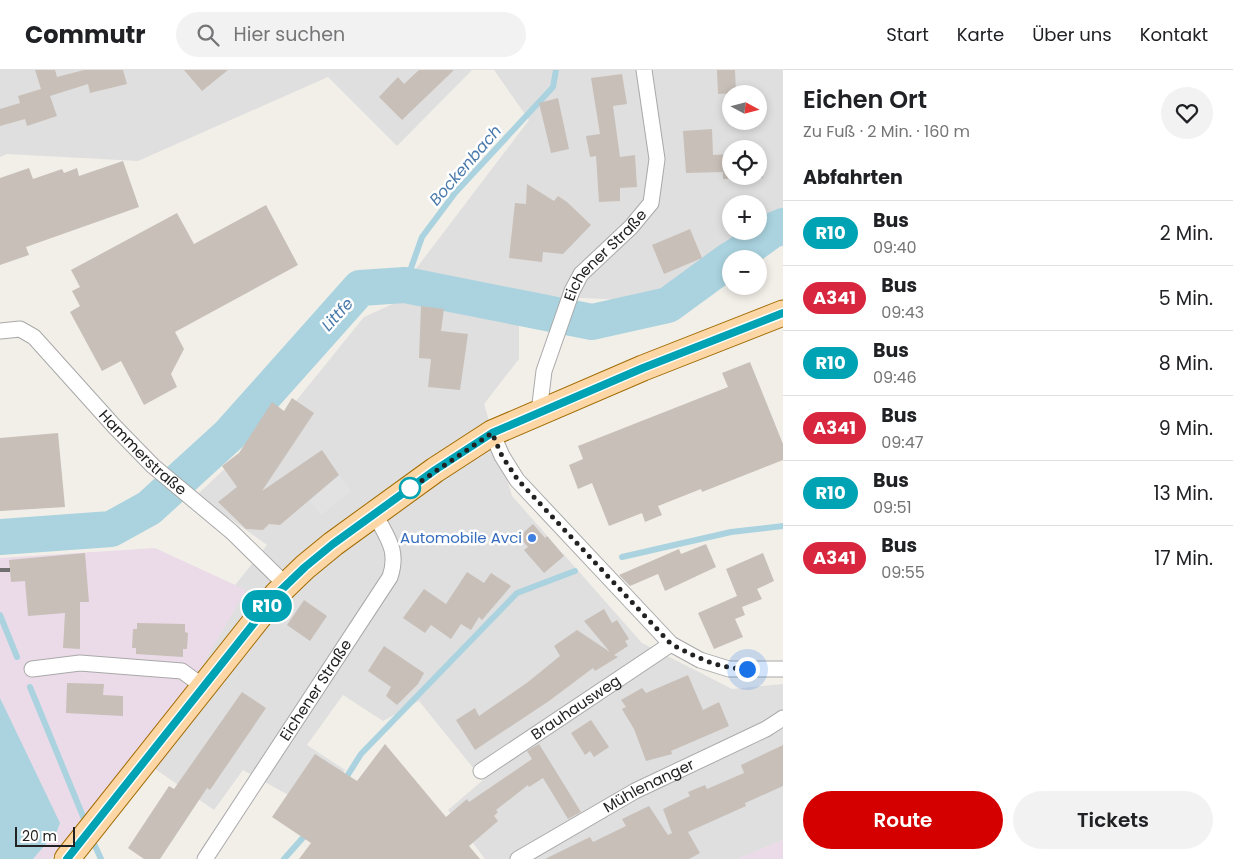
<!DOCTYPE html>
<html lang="de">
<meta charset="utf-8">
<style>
:root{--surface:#fff;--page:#f2f2f2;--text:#202124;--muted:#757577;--line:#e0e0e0;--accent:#d40000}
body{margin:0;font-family:Poppins,sans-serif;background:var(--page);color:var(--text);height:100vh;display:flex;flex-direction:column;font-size:19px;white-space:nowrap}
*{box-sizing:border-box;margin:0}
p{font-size:16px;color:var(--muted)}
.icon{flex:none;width:28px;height:28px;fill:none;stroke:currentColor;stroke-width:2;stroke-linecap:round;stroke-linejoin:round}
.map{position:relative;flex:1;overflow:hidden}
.panel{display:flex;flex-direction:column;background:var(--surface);width:450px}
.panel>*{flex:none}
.badge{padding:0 10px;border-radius:16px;font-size:18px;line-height:32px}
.needle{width:32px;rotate:97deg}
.tools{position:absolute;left:722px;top:15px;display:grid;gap:10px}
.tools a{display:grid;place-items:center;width:45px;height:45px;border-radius:50%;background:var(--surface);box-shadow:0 2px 8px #0003;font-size:25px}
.scale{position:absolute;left:15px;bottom:12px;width:60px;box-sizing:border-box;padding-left:5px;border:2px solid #222;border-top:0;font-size:14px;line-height:18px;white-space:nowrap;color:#222;-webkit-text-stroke:4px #fff;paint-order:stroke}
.you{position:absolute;width:25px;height:25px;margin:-12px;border:4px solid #fff;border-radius:50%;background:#1a73e8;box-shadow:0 0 0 8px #1a73e833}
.map>.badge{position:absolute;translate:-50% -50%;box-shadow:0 0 0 2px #fff}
h2{padding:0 20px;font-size:19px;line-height:45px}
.round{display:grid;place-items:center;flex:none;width:52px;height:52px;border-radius:26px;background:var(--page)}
.head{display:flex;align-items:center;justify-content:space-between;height:85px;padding:0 20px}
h1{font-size:24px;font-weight:600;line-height:38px}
.button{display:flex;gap:10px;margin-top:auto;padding:10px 20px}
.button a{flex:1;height:58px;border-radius:30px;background:var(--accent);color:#fff;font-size:20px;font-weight:600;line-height:58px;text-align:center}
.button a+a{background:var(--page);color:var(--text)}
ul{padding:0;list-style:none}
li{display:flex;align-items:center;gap:15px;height:65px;padding:0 20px;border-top:1px solid var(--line)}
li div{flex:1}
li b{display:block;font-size:19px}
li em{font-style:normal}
li .badge{min-width:55px;font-weight:700;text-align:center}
header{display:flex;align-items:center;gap:30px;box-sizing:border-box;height:70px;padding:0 25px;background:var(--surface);border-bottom:1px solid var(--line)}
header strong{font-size:24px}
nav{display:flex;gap:28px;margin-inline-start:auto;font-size:18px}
.search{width:350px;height:45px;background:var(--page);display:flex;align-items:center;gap:12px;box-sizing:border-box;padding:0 18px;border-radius:28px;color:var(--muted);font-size:19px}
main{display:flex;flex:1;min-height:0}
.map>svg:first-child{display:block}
.residential{fill:#e0dfdf;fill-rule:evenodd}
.industrial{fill:#ebdbe8}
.parking{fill:#e2e2e2}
.water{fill:#aad3df}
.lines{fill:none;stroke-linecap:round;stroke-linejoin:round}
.stream{stroke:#aad3df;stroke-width:6}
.river{stroke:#aad3df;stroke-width:36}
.building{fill:#c7bfb8}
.street-casing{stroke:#a9a9a9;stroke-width:17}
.primary-casing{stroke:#a06b00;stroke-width:27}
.street{stroke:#fff;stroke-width:15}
.primary{stroke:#fcd6a4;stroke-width:25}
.rail{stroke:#707070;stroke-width:4;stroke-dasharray:10 10;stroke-linecap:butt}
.line-casing{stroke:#fff;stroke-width:11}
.line{stroke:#00a3b4;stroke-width:8}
.walk{stroke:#222;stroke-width:5;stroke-dasharray:0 9}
.stop-dot{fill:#fff;stroke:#00a3b4;stroke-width:2.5}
.shop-dot{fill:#3f7fe0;stroke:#fff;stroke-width:2}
.labels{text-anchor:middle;stroke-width:5;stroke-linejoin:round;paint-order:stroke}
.street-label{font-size:15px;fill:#222;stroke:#fff}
.shop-label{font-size:15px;fill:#366cbe;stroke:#fff;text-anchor:end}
.water-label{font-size:16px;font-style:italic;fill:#4a7aab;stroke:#fff}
</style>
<header>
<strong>Commutr</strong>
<div class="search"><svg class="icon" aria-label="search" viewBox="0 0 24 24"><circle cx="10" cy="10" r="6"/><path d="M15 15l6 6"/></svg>Hier suchen</div>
<nav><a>Start</a><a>Karte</a><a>Über uns</a><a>Kontakt</a></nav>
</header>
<main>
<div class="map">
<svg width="783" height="789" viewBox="0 0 783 789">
<rect width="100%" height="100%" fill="#f2efe9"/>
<!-- residential -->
<g class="residential">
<polygon points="0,0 472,0 397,76 328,7 138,91 7,84 0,87"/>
<path d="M494,0H783V142L759,155V134H731V161H750L647,231L519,225V289L484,334L512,426L642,573L732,619L783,614V770L738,789H485L448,740L483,710L419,631L383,651L343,625L307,675L345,700L319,742L243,700L214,740L118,673L0,622L201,558L267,475L197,425L296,331L364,247L408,227L412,204L529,50ZM731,24H759V51H731ZM731,79H759V106H731Z"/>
</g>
<!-- industrial -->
<g class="industrial">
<polygon points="155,478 246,520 186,624 51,789 0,789 0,488"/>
<polygon points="783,770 783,789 738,789 744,786"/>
</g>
<!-- parking -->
<polygon class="parking" points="339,405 352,421 321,445 308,429"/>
<!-- water -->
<polygon class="water" points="0,628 60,753 57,761 33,789 0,789"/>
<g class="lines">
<!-- stream -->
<g class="stream">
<polyline points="405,215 422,167 455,123 553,17 556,0"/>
<polyline points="622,487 731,462 783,456"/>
<polyline points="0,545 17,587"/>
<polyline points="30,617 87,756"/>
<polyline points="344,711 361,684 517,523 575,501"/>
<polyline points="91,767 101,789"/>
<polyline points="284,789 308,762"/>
</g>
<!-- river -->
<g class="river">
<polyline points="732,189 771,161 783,156"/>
<polyline points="0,467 111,459 149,438 229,365 360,218 405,215 592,252 668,235 731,189"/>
</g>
</g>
<!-- building -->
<g class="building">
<polygon points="35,0 55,0 57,7 84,0 123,0 127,14 90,23 88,14 50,26 57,46 27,56 25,49 0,56 0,39 20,33 18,26 41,19"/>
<polygon points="184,0 228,0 202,21"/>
<polygon points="419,0 454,0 402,50 379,27 398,7 404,14"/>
<polygon points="717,0 735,0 736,23 718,24"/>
<polygon points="622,4 627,34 613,36 620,87 635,85 637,117 620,118 620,131 599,132 596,86 590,87 586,66 600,64 591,8"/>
<polygon points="558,28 569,79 551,83 539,33"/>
<polygon points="712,59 713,85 731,84 731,106 759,106 759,84 762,84 763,108 723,109 723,102 686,103 683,61"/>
<polygon points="123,91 139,137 26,177 29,185 0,195 0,108 29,98 33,109 62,99 64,103 77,98 79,106"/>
<polygon points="527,114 554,131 558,126 567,132 591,155 563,184 543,182 542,192 509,188 515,133 526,134"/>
<polygon points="266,135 298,195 175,262 184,279 171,304 177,317 144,335 121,291 102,301 70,242 80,236 72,221 80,217 71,200 177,143 194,174"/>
<polygon points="690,159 702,188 664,204 652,175"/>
<polygon points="421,236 444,239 441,261 468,264 460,320 428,317 431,289 419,288"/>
<polygon points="750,292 783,374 783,390 702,422 701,419 658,436 662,445 645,452 642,443 609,456 592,413 578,419 569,395 583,389 578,376 728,317 722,303"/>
<polygon points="292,328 314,343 262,421 322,380 339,405 280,455 269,454 263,460 246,459 218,432 237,417 222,396 239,383 272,332 284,341"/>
<polygon points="58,363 65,437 0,441 0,368"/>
<polygon points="533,454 545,468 547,466 564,486 544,503 524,480 528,477 522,470 523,463"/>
<polygon points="706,474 716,497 665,521 658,504 630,516 619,505 679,479 681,484"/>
<polygon points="85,483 89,532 80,532 80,579 63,578 65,543 28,546 25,511 11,512 9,490"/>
<polygon points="763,483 774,511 757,519 762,529 742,537 745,545 735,549 743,567 714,579 698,543 737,526 726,499"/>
<polygon points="467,502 484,513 491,503 511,516 482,550 479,547 471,560 461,554 451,569 431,555 425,563 403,548 424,519 446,534"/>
<polygon points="304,530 327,546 310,571 287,555"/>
<polygon points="604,539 612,553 617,550 629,569 625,571 628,576 614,585 618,587 595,601 593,598 549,631 475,680 456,650 475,638 479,646 528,612 560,586 554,576 577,560 610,582 584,551"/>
<polygon points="137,553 185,554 185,562 188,563 187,579 183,579 183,587 136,584 136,578 132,578 133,559 137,559"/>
<polygon points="384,576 424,603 418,614 397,635 386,626 391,617 368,601"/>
<polygon points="688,605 703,640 719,632 729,656 671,681 672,684 646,691 634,659 622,639 626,637 621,630 642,618 646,623"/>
<polygon points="67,613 104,614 103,625 123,626 123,646 66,643"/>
<polygon points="242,622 266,638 210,720 207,718 160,789 144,789 128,778 169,716 174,719"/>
<polygon points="591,650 609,677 594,687 590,681 585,685 571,663"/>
<polygon points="385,674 446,747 467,729 469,732 532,689 527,681 539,674 581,742 568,749 543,708 529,717 528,715 496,740 498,742 494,746 498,751 469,776 480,789 299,789 311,773 272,747 315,684 357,711"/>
<polygon points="783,675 783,716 745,733 746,736 688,762 700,783 689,789 545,789 590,767 593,772 626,756 622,749 649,736 668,765 672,763 663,739 690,726 688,722 705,715 707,719 744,703 741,695"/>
</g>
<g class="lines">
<defs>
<g id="street">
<path id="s1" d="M0,261L20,259L34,267L114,356L153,396L232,462L286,515"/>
<path id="s2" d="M539,342L544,301L572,221L581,204L631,157L651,133L657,89L644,0"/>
<polyline points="492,363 502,386 517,410 671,574 700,590 729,599 783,599"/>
<polyline points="32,599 80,593 182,601 204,617"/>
<path id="s3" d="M481,701L671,574"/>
<path id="s4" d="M205,789L390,507C399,480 387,468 375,444"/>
<path id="s5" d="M518,789L635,721L766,659L783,648"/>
</g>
<polyline id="primary" points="67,789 277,524 305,497 333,474 435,400 492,363 643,298 783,243"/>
</defs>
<!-- street casing -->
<use href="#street" class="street-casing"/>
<!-- primary casing -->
<use href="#primary" class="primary-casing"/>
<!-- street -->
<use href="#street" class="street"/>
<!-- primary -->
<use href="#primary" class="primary"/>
<!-- rail -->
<polyline class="rail" points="0,500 10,500"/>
</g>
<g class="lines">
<defs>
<polyline id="line" points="67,789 277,524 305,497 333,474 435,400 492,363 643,298 783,243"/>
</defs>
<!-- line casing -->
<use href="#line" class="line-casing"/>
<!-- line -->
<use href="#line" class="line"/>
<!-- walk -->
<path class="walk" d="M410,418L405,422L492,363L502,386L518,410L671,574C696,587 719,599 747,599"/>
</g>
<!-- markers -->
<circle class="stop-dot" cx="410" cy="418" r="10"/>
<circle class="shop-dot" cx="532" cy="468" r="5"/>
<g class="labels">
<!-- street labels -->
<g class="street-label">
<text dy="5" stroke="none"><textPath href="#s2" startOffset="175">Eichener Straße</textPath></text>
<text dy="5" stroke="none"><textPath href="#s1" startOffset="195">Hammerstraße</textPath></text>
<text dy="5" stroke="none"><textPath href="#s4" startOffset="202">Eichener Straße</textPath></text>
<text dy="5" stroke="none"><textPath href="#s3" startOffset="114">Brauhausweg</textPath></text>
<text dy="5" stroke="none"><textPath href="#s5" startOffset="150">Mühlenanger</textPath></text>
</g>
<!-- shop labels -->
<g class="shop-label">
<text x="522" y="473">Automobile Avci</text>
</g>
<!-- water labels -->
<g class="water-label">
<text transform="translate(465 95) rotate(-49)" y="6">Bockenbach</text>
<text transform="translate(337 244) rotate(-48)" y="6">Littfe</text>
</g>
</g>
</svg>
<div class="tools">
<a><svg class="needle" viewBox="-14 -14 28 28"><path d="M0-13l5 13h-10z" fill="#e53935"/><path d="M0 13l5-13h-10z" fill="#757577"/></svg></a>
<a><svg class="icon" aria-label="locate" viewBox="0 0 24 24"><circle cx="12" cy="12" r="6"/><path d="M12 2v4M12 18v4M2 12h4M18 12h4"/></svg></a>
<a>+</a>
<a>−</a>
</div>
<div class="scale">20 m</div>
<div class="you" style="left:747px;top:599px"></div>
<b class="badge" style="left:267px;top:536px;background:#00a3b4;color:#fff">R10</b>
</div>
<section class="panel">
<div class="head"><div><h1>Eichen Ort</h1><p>Zu Fuß · 2 Min. · 160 m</p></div><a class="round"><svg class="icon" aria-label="heart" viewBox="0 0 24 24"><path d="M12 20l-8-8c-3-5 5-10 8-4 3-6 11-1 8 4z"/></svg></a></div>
<h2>Abfahrten</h2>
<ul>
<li><span class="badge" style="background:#00a3b4;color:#fff">R10</span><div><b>Bus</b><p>09:40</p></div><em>2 Min.</em></li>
<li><span class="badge" style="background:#d7263d;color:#fff">A341</span><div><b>Bus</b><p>09:43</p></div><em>5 Min.</em></li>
<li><span class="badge" style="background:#00a3b4;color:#fff">R10</span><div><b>Bus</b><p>09:46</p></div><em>8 Min.</em></li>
<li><span class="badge" style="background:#d7263d;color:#fff">A341</span><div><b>Bus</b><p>09:47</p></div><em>9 Min.</em></li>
<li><span class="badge" style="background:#00a3b4;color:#fff">R10</span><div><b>Bus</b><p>09:51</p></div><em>13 Min.</em></li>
<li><span class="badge" style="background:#d7263d;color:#fff">A341</span><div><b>Bus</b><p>09:55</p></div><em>17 Min.</em></li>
</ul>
<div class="button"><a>Route</a><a>Tickets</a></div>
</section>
</main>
